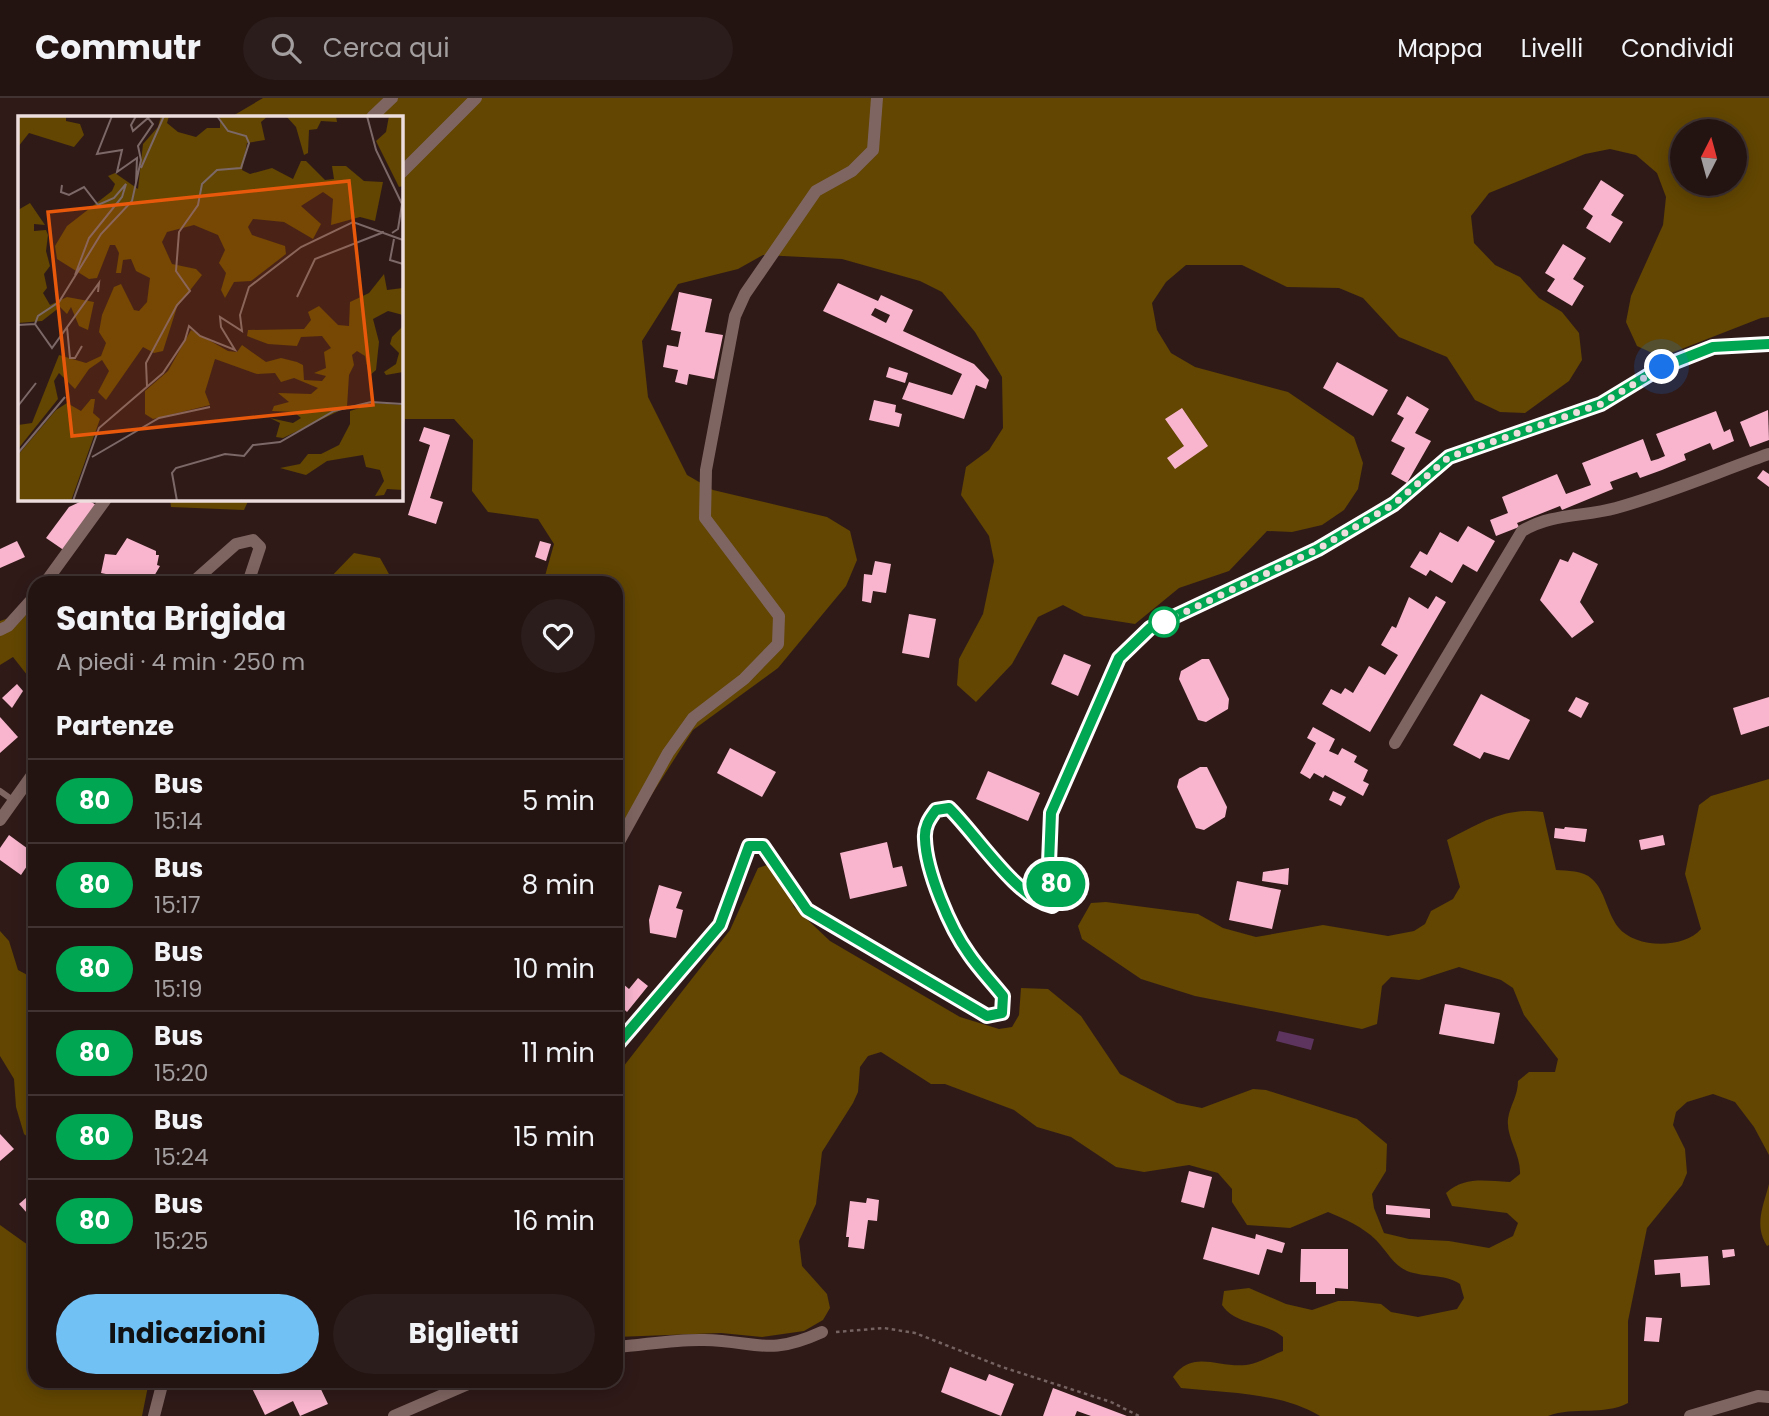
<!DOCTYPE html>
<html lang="it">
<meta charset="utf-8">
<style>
:root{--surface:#231412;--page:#2b1d1b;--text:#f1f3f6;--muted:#a39e9f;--line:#403332;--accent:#71c1f5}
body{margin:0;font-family:Poppins,sans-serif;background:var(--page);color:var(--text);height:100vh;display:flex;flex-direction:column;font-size:26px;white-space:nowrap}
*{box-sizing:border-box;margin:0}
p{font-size:23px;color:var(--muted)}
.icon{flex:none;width:38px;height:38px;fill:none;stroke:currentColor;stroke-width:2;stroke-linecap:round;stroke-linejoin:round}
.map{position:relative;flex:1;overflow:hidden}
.sheet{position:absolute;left:28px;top:478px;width:595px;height:812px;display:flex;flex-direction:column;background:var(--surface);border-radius:21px;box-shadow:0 4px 18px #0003,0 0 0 2px var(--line)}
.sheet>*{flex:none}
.badge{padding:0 14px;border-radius:23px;font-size:24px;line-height:46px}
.needle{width:46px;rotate:6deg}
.buttons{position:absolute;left:1670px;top:21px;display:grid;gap:14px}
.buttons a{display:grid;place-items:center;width:77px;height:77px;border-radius:50%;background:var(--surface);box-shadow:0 4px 18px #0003,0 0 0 2px var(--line);font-size:35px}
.you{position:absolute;width:35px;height:35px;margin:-18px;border:5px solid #fff;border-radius:50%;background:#1a73e8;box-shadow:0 0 0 10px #1a73e833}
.map>.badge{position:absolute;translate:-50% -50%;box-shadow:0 0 0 4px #fff}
h2{padding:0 28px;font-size:26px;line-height:63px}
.round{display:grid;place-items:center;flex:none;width:74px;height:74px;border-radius:37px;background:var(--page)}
.headline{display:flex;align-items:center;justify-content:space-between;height:119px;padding:0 28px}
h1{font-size:33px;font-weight:700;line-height:52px}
.cta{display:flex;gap:14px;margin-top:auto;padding:14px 28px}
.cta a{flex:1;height:80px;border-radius:42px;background:var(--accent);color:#111;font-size:28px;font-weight:700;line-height:80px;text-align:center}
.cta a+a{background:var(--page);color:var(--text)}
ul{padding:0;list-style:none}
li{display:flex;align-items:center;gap:21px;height:84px;padding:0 28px;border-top:2px solid var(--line)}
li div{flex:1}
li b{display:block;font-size:26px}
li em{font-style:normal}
li .badge{min-width:77px;font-weight:700;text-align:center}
header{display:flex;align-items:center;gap:42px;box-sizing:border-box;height:98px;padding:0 35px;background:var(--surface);border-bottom:2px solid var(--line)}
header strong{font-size:33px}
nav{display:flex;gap:38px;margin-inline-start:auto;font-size:24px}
.search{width:490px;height:63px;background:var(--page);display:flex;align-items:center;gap:18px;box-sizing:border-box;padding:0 24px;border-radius:38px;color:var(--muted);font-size:26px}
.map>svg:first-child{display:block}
.forest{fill:#624602;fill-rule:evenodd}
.water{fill:#5c345e}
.building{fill:#f9b5ce;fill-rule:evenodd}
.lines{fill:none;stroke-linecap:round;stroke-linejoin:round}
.path{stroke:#756361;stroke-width:2.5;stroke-dasharray:3.5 3.5;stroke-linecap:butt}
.service{stroke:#7f6562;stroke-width:6}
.minor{stroke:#7f6562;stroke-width:12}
.line-casing{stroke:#fff;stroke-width:16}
.line{stroke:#00a651;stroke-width:10}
.walk{stroke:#eddedd;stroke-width:7;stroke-dasharray:0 12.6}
.stop-dot{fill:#fff;stroke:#00a651;stroke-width:3.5}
.inset-road{fill:none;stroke:#7b6867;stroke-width:2}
.view{fill:#e8590c;fill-opacity:0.15;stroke:#e8590c;stroke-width:3.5}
.inset-edge{fill:none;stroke:#eddedd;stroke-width:3.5}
</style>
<header>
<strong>Commutr</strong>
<div class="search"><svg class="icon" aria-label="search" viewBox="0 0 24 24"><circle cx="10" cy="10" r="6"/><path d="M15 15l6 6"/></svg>Cerca qui</div>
<nav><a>Mappa</a><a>Livelli</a><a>Condividi</a></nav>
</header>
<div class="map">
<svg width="1769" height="1318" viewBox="0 0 1769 1318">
<rect width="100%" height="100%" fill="#2f1a18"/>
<!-- forest -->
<g class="forest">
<path d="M263,0H1769V219L1761,220L1661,259L1637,248L1626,224L1631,198L1663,127L1666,99L1657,75L1636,57L1610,51L1585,56L1489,95L1471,118L1474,145L1495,167L1520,179L1539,200L1562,214L1579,235L1582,262L1569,283L1525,315L1500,314L1475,302L1447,259L1399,239L1363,200L1339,190L1287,189L1242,167H1186L1166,184L1152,205L1157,232L1171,255L1195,269L1288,294L1354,339L1363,365L1358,391L1344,412L1322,427L1292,434L1267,433L1229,473L1179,490L1135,526L1084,518L1063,507L1038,519L1012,566L976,604L957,587L959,561L983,516L994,463L989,438L961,397L966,369L989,352L1003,330L1002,279L975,234L942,194L920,183L842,161L763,157L738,171L678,186L642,243L648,299L687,377L713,392L827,419L850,433L857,462L846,488L778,570L693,632L620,746L616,760V485H543L554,446L538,421L488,414L472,393L473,342L454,321H405L401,337V19H231ZM1682,33H1734V86H1682Z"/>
<polygon points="170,401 249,401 244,412 171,409"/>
<polygon points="354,455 380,460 394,485 325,485"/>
<polygon points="35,511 35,587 13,559 0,567 0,523"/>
<path d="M1769,681V1057L1754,1029L1735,1004L1713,996L1687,1004L1676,1014L1673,1027L1685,1051L1687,1075L1682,1087L1647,1130L1628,1223V1305C1603,1318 1575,1308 1548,1318H1320C1280,1294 1226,1295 1181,1290L1173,1279C1192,1251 1218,1270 1246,1267C1258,1266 1272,1257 1283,1253V1239C1264,1223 1236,1228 1222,1207L1224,1193L1249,1190L1286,1206L1312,1212L1338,1203H1353L1381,1206L1391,1214L1418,1219L1457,1211L1464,1200L1460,1186C1443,1175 1425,1180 1407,1173C1393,1167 1386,1152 1376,1142C1363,1129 1345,1121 1328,1114L1290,1130L1247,1127L1232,1104V1091L1218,1075L1189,1067L1144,1074L1116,1069L1071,1039L1037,1029L1014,1012L945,986H931L881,954L868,958L860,969L858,994L853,1005L822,1054L816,1106L799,1143L802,1168L827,1196L830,1210L823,1222L804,1233L762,1239L721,1235L616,1239V978L730,832L758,770L767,767L789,796L794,809L830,843L960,919L999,931L1012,929L1019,917L1021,890L1048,891L1081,918L1120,976L1177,1005L1202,1010L1253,991L1266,992L1357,1021L1387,1046L1386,1073L1372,1096L1374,1110L1384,1135L1409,1141L1449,1143L1489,1150L1513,1138L1518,1125L1507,1115L1452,1108L1446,1095C1465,1078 1485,1083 1510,1084L1520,1076C1521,1056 1506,1040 1508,1021C1510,1007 1518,998 1518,983L1529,974H1555L1558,961L1524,917L1513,890L1501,882L1459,869L1419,882L1391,879L1382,888L1377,926L1362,931L1195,898L1141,881L1082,841L1078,828L1091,805L1106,804L1198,816L1223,830L1256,839L1323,827L1388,838L1414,833L1425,826L1431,813L1453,801L1460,789L1447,742C1481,725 1504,709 1543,714L1556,772C1567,773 1583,772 1592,781C1605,792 1607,815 1618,829C1635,851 1684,851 1701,831L1685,776L1699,707L1711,698Z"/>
<polygon points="0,833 9,843 18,872 35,881 35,1045 24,1036 16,1009 14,981 0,958"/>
<path d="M1769,1086V1147L1767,1148C1754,1127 1763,1109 1769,1086Z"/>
<polygon points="0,1127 35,1152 35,1283 149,1283 142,1318 0,1318"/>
</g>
<!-- water -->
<polygon class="water" points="1279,933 1314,941 1311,952 1276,943"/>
<!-- building -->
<g class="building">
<polygon points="1601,82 1624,97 1611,117 1623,124 1610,145 1586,130 1593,118 1583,111"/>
<polygon points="1563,146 1586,160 1573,181 1584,188 1572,208 1547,193 1555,181 1545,175"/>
<path d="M838,185L878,203L881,197L913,212L903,233L974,266L989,282L986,291L976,287L964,321L902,301L909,284L952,297L962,276L823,213ZM875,210L890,217L886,225L871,217Z"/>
<polygon points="679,194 712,201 705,234 723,237 714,281 689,276 687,287 675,284 678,272 663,269 667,247 678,249 681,234 671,232"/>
<polygon points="1337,264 1388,292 1373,318 1323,290"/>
<polygon points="889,269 908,275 905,285 886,279"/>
<polygon points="1407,298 1429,311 1415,335 1431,343 1407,385 1391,376 1405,350 1391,343 1404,320 1397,316"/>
<polygon points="874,302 896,307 895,314 902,316 899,329 869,322"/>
<polygon points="1182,310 1208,348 1175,371 1167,360 1184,348 1165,321"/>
<polygon points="1768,312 1769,342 1750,349 1740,324"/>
<polygon points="1716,313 1724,334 1730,331 1734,343 1713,352 1710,345 1684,356 1686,362 1662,372 1640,380 1637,374 1610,384 1613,391 1562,412 1560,408 1517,425 1519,429 1496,438 1490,422 1508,415 1502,399 1557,376 1566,396 1591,387 1582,365 1643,341 1651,363 1658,361 1665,358 1656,336"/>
<polygon points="424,329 450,337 430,400 443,404 436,426 408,417 430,347 419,343"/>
<polygon points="1763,372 1769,376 1769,389 1757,380"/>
<polygon points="86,401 98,408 65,453 46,440 69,409"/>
<polygon points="1468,428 1495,443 1477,474 1463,466 1452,485 1430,472 1426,478 1410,469 1420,453 1427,457 1440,434 1458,444"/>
<polygon points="127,440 156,453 156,457 159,457 157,467 160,468 150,485 101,475 105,456 116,457"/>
<polygon points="17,443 25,459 0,470 0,451"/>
<polygon points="540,443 551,446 546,463 535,459"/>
<polygon points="1573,454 1598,466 1580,504 1594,524 1572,540 1540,502 1560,461 1568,464"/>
<polygon points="875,463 891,466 886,495 873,493 871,505 862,503 864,476 872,477"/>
<polygon points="1436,498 1446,504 1370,634 1322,606 1331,591 1341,596 1345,590 1353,595 1369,568 1385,577 1398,557 1381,547 1392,528 1396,530 1409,499 1428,511"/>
<polygon points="909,516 936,521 929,560 902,555"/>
<polygon points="1064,556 1091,567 1078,598 1051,586"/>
<polygon points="1202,561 1209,561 1229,601 1228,611 1206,624 1198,622 1179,581 1181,573"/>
<polygon points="17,586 23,593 12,610 2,600"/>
<polygon points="1481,596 1530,622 1509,662 1484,654 1480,661 1453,647"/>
<polygon points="1576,599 1589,605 1581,620 1568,613"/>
<polygon points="1769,599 1769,628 1741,637 1733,610"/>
<polygon points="0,619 18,639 0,655"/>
<polygon points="1313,629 1335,641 1329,653 1338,657 1342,650 1357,658 1354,664 1368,672 1363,683 1369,686 1363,698 1325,677 1323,680 1314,675 1310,681 1300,675 1316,645 1307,640"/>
<polygon points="730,650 776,674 762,699 717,675"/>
<polygon points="1200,669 1207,669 1227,709 1225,719 1204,732 1196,730 1177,689 1179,681"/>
<polygon points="988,673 1040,695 1028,723 976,701"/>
<polygon points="1333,693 1346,699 1341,708 1329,702"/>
<polygon points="1565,729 1587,731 1585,744 1554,740 1555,730 1564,731"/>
<polygon points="9,737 35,756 21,777 0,762 0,750"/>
<polygon points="1663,737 1665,747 1641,752 1639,742"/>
<polygon points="887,744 893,770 902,768 907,788 850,801 840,755"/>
<polygon points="1289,770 1288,787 1262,783 1263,774"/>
<polygon points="1237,783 1281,792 1272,831 1229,822"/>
<polygon points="659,787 682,794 676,810 683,812 676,840 650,835 649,822"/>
<polygon points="616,880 629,891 638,880 648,888 627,914 616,904"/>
<polygon points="1445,906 1500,915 1494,946 1439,936"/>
<polygon points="0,1036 14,1051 0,1063"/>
<polygon points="1189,1073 1212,1079 1204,1110 1181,1104"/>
<polygon points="35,1092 35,1124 19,1106"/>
<polygon points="867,1100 879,1102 877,1123 868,1122 864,1151 848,1149 849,1139 846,1139 850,1103 866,1105"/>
<polygon points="1386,1107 1430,1111 1430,1120 1386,1116"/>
<polygon points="1212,1129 1255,1141 1256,1136 1285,1145 1282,1155 1267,1151 1259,1177 1203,1161"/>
<polygon points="1301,1151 1348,1151 1348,1191 1335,1190 1335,1196 1316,1196 1316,1184 1300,1184"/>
<polygon points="1734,1151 1735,1158 1723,1160 1722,1152"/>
<polygon points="1708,1158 1710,1187 1681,1189 1680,1175 1655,1177 1654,1162"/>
<polygon points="1646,1219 1662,1220 1659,1244 1644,1243"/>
<polygon points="950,1269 986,1283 989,1276 1014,1286 1001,1318 941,1294"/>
<polygon points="256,1283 317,1283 328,1306 300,1318 293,1303 265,1317 250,1286"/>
<polygon points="1053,1290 1127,1318 1091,1318 1077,1313 1075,1318 1043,1318"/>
</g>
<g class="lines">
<!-- path -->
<polyline class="path" points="836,1234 884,1230 915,1235 1002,1269 1111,1304 1139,1318"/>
<!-- service -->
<polyline class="service" points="0,693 14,703"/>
<!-- minor -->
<g class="minor">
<polyline points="372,19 392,0"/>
<polyline points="401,75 476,0"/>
<polyline points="45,485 106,401"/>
<polyline points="192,485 236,446 253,442 260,449 248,485"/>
<polyline points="0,532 8,528 35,498"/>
<path d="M1395,645L1522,433C1552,415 1583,419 1616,410C1667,396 1718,374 1769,356"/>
<polyline points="0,722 35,673"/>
<polyline points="616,749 668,655 693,620 744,581 778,546 779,518 705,420 706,372 735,218 745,196 816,93 852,73 873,52 877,0"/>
<polyline points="35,825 35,850"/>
<path d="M616,948L720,827L749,748H763L807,812L987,918L1002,915L1003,898C992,884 979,871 969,856C950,830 926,773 925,741C924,729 929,721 936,712L949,710C976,736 1017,800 1052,808L1061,801L1049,765L1051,715L1119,560L1150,530L1318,451L1394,406L1449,359L1601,306L1662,269L1713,249L1769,246"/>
<path d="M616,1249C645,1247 675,1241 704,1242C757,1243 767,1259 822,1234"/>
<polyline points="154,1318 163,1283"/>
<polyline points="394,1318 475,1283"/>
<polyline points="1690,1318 1758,1298 1769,1299"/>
</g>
</g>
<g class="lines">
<defs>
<path id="line" d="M616,948L720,827L749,748H763L807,812L987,918L1002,915L1003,898C992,884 979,871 969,856C950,830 926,773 925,741C924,729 929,721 936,712L949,710C976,736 1016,800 1052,808L1061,802L1049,765L1051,715L1119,560L1150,530L1318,451L1394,406L1449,359L1601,306L1662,269L1713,249L1769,246"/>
</defs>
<!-- line casing -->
<use href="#line" class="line-casing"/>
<!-- line -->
<use href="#line" class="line"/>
<!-- walk -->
<polyline class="walk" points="1164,524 1318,451 1394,406 1449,359 1601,306 1662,269"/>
</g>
<!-- markers -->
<circle class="stop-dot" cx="1164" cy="524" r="14"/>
<!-- overview -->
<g transform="translate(18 18)">
<rect width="385" height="385" fill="#2f1a18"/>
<path d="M0,0H48V5L62,8L66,19L56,31L11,17L0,31ZM143,0H151L149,7L160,16L178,21L189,12H202V0H250L243,6L247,24L229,27L224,54L232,58L254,52L275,63L283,45H288L307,64L316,63L314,50H328L346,65L365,66L357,105L342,101L313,109L315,83L305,76L283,90L303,108L295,123L266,106L235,103L230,111L234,119L267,130L268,138L233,165L216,166L207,182L203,174L208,157L201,147L207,134L200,119L176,109L149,116L144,126L154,148L178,153L184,159L159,191L145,235L136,237L125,231L88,284L80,276L91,255L84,244L71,253L57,273L41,257L36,265L40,283L0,333V309L14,307L41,239L68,247L83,240L88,227L81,216L84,199L96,171L103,168L116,194L121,195L129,186L132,162L118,155L113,143L105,144L103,157H98L101,137L97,129H92L79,162L71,163L39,143L37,130L49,110L94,75L97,68L90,60L97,57L120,73L125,28L140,11ZM268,0H318L319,6L303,5L299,13L291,14L290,37L286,39L278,11ZM371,0H385V70L381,71L358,25L368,16ZM12,87L27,109L16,108V115L28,114L30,119L28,135L32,150L26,158L29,172L25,177L32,189L49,181L76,186L70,214L61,210L53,191L49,198L42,191L24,205L0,207V94ZM366,158L369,174L385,172V199L370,195L355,203L361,226L358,254L351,260L347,240L339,235L334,239L336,249L331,259L329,291L265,322L258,321L262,307L252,302L275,307L283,302L276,296L254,295L256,290L271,286L260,277L293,278L300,272L276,262L263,266L257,257L239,258L197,243L187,276L192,289L135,303L127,298V275L150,255L173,214L210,235L219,236L224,229L248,246L263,242L279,246L285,249L286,264L304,265L308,260L296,257L308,252L306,236L313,232L304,220L283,221L279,230L250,228L229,220L230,214L286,213L293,204L290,196L301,190L320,209L331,210L332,186L351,177ZM385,210V256L368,259L366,256L378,248L381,237L372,228L374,221ZM73,283H77L75,297L82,303L53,385H0V339L38,294L49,287L63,295ZM357,287L385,289V374L369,373L366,379L357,380L366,365L362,354L348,351L345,339L309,345L288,359L262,352L282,348L290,338H303L321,329L332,308V295Z" fill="#624602"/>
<path class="inset-road" d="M94,0L79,38L104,34L99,56L119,42L118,67M349,0L358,34L384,88L380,113L374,117M123,52L146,0M44,69L43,76L51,79L66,71L80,89L96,82L108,68L104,81L71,122L57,159M376,123L372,144L385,148M279,181L297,143L366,116M17,208L34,232L81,167L80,176M0,209L17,208L20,200L41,186L83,118L114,85L123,44L120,30L135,8L130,2L115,15L113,9L118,0M49,211L52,242H57L64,230M129,270L128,247L159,189L172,175L158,155L161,116L180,89L184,68L199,54L223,52L231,27L228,20L210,15L199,0M0,290L18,267M0,337L47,281M74,341L141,302L192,291M55,385L81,312L145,257L167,224L171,210L182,220L217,234L203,211L202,201L224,215L222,199L231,171L283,131L335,106L385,124M159,385L154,357L158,352L207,338L226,340L235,329L262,326L316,295L353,286L385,288"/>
<path class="view" d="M331,65L355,289L54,320L30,96Z"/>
<rect width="385" height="385" class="inset-edge"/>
</g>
</svg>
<div class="buttons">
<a><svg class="needle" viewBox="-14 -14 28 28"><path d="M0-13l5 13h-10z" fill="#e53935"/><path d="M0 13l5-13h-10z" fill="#a39e9f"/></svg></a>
</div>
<div class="you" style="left:1662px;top:269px"></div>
<b class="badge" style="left:1056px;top:786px;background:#00a651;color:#fff">80</b>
<section class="sheet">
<div class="headline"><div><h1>Santa Brigida</h1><p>A piedi · 4 min · 250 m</p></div><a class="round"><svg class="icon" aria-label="heart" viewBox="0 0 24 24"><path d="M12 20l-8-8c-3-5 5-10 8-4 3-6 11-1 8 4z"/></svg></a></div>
<h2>Partenze</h2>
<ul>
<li><span class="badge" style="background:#00a651;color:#fff">80</span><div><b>Bus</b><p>15:14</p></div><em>5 min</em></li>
<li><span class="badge" style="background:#00a651;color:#fff">80</span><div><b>Bus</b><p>15:17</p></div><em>8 min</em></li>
<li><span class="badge" style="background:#00a651;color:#fff">80</span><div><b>Bus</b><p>15:19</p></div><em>10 min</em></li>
<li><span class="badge" style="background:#00a651;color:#fff">80</span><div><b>Bus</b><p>15:20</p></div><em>11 min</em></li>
<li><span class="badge" style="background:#00a651;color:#fff">80</span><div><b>Bus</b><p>15:24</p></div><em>15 min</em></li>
<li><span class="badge" style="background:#00a651;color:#fff">80</span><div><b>Bus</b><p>15:25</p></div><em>16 min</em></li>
</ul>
<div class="cta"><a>Indicazioni</a><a>Biglietti</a></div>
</section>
</div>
